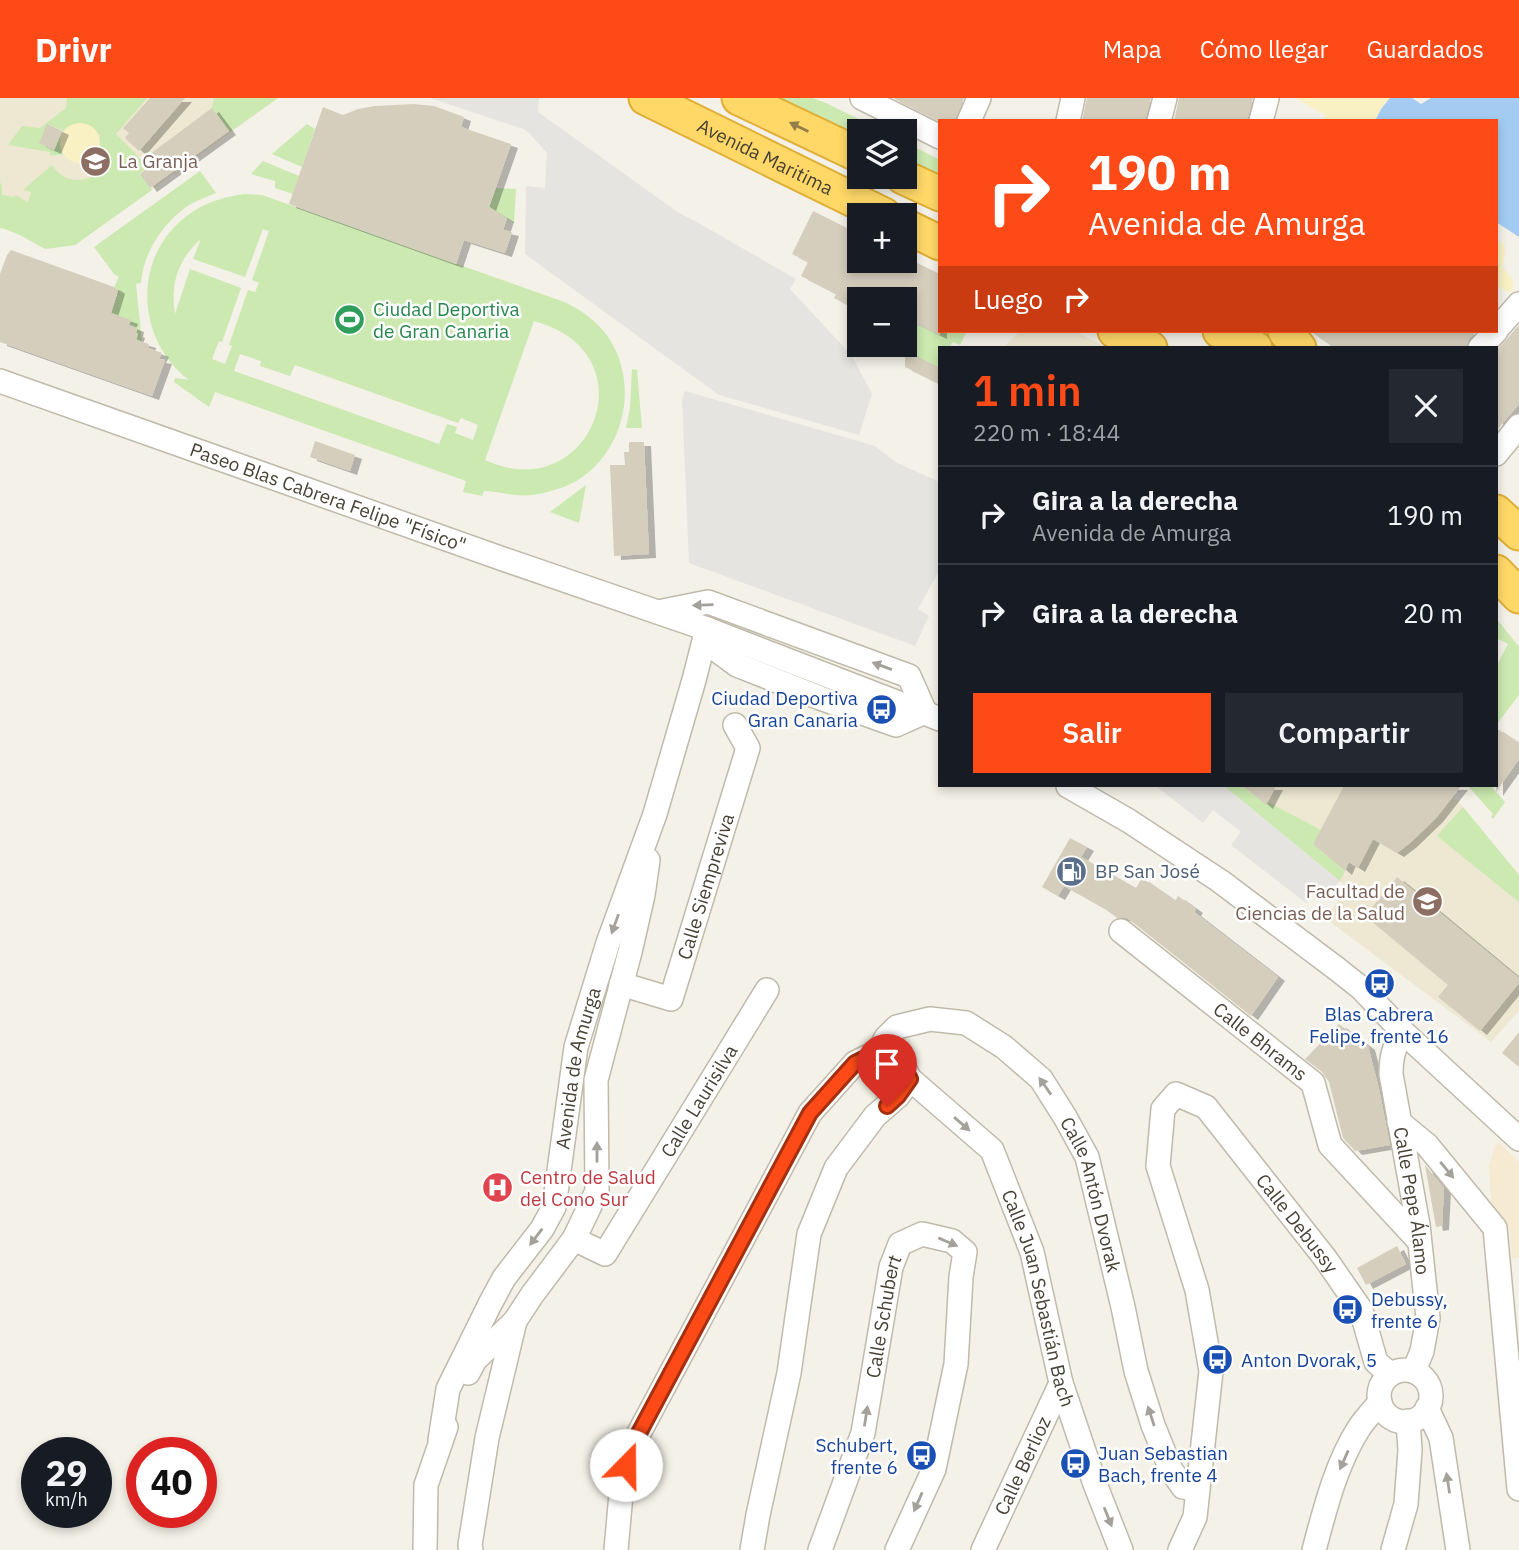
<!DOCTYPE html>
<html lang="es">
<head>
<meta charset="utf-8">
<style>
  :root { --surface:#171b24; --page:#242831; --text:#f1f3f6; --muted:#9ea1a6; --line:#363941; --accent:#fd4a17 }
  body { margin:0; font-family:"IBM Plex Sans",sans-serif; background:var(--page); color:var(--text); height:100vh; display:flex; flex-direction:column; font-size:26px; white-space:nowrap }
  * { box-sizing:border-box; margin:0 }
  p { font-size:23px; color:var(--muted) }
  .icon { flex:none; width:38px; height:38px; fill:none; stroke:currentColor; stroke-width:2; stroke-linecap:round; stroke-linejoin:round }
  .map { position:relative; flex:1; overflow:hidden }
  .side { position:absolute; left:938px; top:248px; width:560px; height:441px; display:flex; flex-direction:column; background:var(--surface); border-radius:0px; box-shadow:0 4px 10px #0003 }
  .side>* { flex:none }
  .guide { position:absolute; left:938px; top:21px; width:560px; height:214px; border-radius:0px; box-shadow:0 4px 10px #0003; background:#fd4a17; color:#fff; overflow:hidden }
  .fabs { position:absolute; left:847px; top:21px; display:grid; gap:14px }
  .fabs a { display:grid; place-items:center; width:70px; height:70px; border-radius:0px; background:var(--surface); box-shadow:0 4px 10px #0003; font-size:35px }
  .speed { position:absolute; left:21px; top:1339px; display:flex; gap:14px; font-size:35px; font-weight:700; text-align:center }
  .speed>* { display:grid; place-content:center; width:91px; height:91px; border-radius:50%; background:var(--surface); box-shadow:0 4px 10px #0003; line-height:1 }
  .speed small { font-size:18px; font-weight:400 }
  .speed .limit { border:10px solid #d22; background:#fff; color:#111 }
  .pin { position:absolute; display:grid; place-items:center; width:60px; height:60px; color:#fff; margin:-72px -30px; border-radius:50% 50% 50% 0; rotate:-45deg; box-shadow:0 0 7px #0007 }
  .pin .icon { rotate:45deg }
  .me { position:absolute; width:77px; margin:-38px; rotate:22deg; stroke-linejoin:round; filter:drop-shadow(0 0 5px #0008) }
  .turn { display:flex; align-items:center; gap:24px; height:147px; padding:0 35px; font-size:32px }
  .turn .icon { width:91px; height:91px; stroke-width:2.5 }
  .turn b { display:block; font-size:49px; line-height:60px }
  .then { display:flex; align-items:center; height:66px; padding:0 35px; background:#0003; gap:14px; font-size:26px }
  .round { display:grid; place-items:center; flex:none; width:74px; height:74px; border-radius:0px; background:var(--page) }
  .head { display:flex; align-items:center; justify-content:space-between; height:119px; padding:0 35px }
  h1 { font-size:42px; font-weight:600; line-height:52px; color:var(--accent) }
  .action { display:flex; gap:14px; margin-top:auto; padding:14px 35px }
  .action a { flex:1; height:80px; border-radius:0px; background:var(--accent); color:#fff; font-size:28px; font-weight:600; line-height:80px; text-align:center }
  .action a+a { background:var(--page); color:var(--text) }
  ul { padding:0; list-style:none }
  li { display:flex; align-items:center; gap:21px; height:98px; padding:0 35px; border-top:2px solid var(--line) }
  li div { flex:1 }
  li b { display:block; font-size:26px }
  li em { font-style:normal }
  header { display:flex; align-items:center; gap:42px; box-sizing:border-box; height:98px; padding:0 35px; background:var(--accent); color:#fff }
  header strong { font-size:33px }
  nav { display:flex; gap:38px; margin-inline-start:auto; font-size:24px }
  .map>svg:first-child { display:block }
  .commercial { fill:#f6ead3 }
  .education { fill:#eee8d2 }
  .green { fill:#cbe9b0; fill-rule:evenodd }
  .sand { fill:#f9f1c4 }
  .parking { fill:#e5e4e0 }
  .water { fill:#a4ccf2 }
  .building { fill:#d6cebd; filter:url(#shadow) }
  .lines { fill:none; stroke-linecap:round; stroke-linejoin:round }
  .minor-casing { stroke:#c0baaa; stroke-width:26 }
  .highway-casing { stroke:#e0ae36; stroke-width:37 }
  .minor { stroke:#fff; stroke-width:23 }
  .highway { stroke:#ffd868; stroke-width:33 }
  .oneway { fill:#917e4a }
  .oneway2 { fill:#a4a09a }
  .route-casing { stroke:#a4300f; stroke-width:18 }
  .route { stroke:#fd4a17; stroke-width:12 }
  .labels { text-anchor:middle; stroke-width:5; stroke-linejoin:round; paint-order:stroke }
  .street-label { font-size:19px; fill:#484236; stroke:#fff }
  .education-label { font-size:19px; fill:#785e54; stroke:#fff; text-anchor:start }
  .leisure-label { font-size:19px; fill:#27864d; stroke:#fff; text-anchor:start }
  .transit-label { font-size:19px; fill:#164399; stroke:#fff; text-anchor:start }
  .service-label { font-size:19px; fill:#4e5e75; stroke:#fff; text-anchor:start }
  .health-label { font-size:19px; fill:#be3a42; stroke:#fff; text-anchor:start }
</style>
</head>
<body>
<header>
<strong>Drivr</strong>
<nav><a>Mapa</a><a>Cómo llegar</a><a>Guardados</a></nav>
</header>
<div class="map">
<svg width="1519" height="1452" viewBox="0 0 1519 1452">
  <defs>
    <filter id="shadow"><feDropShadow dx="7" dy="4" stdDeviation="0" flood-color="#0004"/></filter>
  </defs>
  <rect width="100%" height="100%" fill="#f4f1e8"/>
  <polygon class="commercial" points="1499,1044 1519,1064 1519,1160 1512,1160 1510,1131 1491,1104 1489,1068 1494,1050"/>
  <g class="education">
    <polygon points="0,0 278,0 75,147 45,151 20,137 5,131 0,130"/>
    <polygon points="1020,233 1074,233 1108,250 1003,250"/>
    <polygon points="1227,688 1451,688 1449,692 1519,777 1519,913 1491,944 1325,820 1348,790 1226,690"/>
  </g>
  <g class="green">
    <path d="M67,0H147L116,36L137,57L147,70L140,75L152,92L75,147L45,151L20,137L5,131L0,130V84L2,88V97L14,99L15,97L28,104L31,94L23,92L52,67C62,82 76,85 92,79L86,64L94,60L100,38L94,30H67L64,33L47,26L54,51L60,39L61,51L64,56L50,58V54L8,47L22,28L40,30L66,10Z"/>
    <polygon points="214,0 278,0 230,34 212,10"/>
    <polygon points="772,0 813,0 826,5 883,33 859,33 859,41"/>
    <polygon points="307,26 315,31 302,69 272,56"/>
    <polygon points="905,44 940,62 940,80 905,63"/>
    <polygon points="263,63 299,78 293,96 275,90 275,83 251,76"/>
    <path d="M200,73L216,95C204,100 191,104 181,113C160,130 143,157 141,185L136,186L142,244L136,241L137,230L129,227L131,222L110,219L118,194L114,189L119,179L114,176L94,149Z"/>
    <polygon points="496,90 516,91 514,125 489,109"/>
    <path d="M244,96L262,97L567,205C582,213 598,224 608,239C643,290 621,366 564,389C549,394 532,399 516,397C505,396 495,393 484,393L482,398L463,394L466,383L215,294L209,309L174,284L175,280L189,282C133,239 132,152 194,113C209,103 226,99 244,96ZM263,131L269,133L252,182L259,185L255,194L248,192L229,247L232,248L225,266L212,261L219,243L222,244L241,190L190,171L175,216C170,186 178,161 201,141L193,161L245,179ZM534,223C654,255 590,411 485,362ZM240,256L261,263L260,268L290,278L295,267L458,325L461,320L478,327L473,342L455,335L457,329L447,326L439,346L234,273Z"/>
    <polygon points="905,220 935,235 940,233 967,233 960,247 953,244 949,250 940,250 939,270 894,247 905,247"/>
    <polygon points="632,271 637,272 642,330 626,330 630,310"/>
    <polygon points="586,387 579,425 550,414"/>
    <polygon points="1496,520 1519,549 1519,597 1496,627 1496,569 1508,546 1496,540"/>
    <polygon points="1224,688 1243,688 1266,707 1268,704 1321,732 1313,746 1345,773 1340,783"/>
    <polygon points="1468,688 1491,688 1505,704 1493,721 1491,719 1493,716"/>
    <polygon points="1463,709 1519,777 1519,804 1437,738"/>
  </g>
  <g class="sand">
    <polygon points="1296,0 1390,0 1381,11 1375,23 1325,23 1325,17"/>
    <circle cx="80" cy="45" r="20"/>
    <path d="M1496,141L1504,146L1505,153L1502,168C1510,179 1518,182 1510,195L1496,187Z"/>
  </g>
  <g class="parking">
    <polygon points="430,0 539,0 538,14 679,115 695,123 796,181 790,191 852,258 872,296 859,337 719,297 525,156 526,88 545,90 547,55 526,32"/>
    <polygon points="685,293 875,348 897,365 940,384 940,471 918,511 929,518 915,548 689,465 682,302"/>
    <polygon points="1156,688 1224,688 1340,783 1324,802 1314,794 1306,805 1231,747 1241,734 1213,712 1203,725"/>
  </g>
  <polygon class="water" points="1390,0 1412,0 1421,6 1431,0 1519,0 1519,139 1496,124 1496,23 1375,23 1381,11"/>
  <g class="building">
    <polygon points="150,0 185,0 139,53 125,40 129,35 123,30"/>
    <polygon points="893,0 964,0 955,23 939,23"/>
    <polygon points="1087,0 1151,0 1145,23 1082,23"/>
    <polygon points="1179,0 1253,0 1247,23 1174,23"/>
    <polygon points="414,6 434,8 464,19 461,29 511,46 489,109 507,120 503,132 512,134 505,155 464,142 456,166 289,106 323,9 343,17 358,11 374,8"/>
    <polygon points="212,10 229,33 150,90 140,76 154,66 146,59"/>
    <polygon points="47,26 62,33 54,52 39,45"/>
    <polygon points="813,113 859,136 859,163 913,163 940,176 940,237 905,220 905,201 859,201 859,213 834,200 836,196 801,178 808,164 792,156"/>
    <polygon points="11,152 114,189 118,192 111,215 131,222 129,227 137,230 136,235 138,236 136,242 149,246 148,250 162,255 159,261 165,262 152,298 0,244 0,176 7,157"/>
    <polygon points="1519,227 1519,306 1496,333 1496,253"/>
    <polygon points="1310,233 1477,233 1469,241 1466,250 1334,250"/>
    <polygon points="905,252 940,270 940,286 905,269"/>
    <polygon points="315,343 355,357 350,373 310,359"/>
    <polygon points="629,344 644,344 649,456 614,458 610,367 625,367 624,354 629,354"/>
    <polygon points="1496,630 1519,645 1519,661 1496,694"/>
    <polygon points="1243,688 1276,688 1266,707"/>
    <polygon points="1344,688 1461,688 1436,720 1410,745 1397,755 1373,741 1358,770 1349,764 1345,773 1313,746"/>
    <polygon points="1070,740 1087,749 1081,759 1136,790 1142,780 1175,803 1178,798 1196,811 1194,814 1278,879 1251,918 1130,822 1124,819 1117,820 1105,811 1064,788 1058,798 1042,789"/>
    <polygon points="1397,779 1519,880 1519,885 1480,933 1438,899 1448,887 1365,818"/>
    <polygon points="1339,926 1368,948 1379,991 1390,1047 1355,1053 1343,1040 1329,984 1322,974 1305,961"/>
    <polygon points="1519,934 1519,969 1502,955"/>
    <polygon points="1425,1067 1444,1090 1442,1128 1436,1129"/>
    <polygon points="1397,1148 1406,1166 1366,1187 1357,1170"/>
  </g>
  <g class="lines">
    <defs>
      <g id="minor">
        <polyline points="862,0 940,39"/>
        <polyline points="969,23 979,0"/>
        <polyline points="1068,23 1073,0"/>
        <polyline points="1159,23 1165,0"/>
        <polyline points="1261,23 1267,0"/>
        <polyline points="1496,232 1519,206"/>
        <polyline points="1480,250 1496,233"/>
        <path id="s1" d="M0,283L503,461L707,531L940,621"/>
        <polyline points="1496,356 1519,328"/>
        <polyline points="658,514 708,504 909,578 925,614"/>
        <polyline points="707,531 718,553 737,567 820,600 896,627 925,614"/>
        <polyline points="1068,688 1129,723 1220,783 1337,871 1361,890 1403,934 1519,1041"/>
        <path id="s2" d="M1121,833L1313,985L1330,1047L1419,1143"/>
        <path id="s3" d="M621,886L671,901L748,650L735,627"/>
        <path id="s4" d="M1403,934C1394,948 1391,959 1391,976L1418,1127L1428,1220L1422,1253L1414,1273"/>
        <path id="s5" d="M879,953L886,940L897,929L930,921L966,925L1004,949L1041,981L1065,1019L1087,1059L1123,1209L1136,1273L1153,1327L1171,1372L1183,1389L1197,1391"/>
        <path id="s6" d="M879,953L900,963L910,981L992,1052L1032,1154L1061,1285L1095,1386L1121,1452"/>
        <polyline points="1399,1024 1427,1047 1495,1130 1519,1391"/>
        <path id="s7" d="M574,1141L605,1156L767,892"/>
        <circle cx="1405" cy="1298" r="26"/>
        <polyline points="468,1275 475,1262 515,1223"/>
        <polyline points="1427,1310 1441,1340 1458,1452"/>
        <path id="s8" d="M440,1342L448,1291L490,1206L504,1180L542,1131L554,1109L576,949L608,845L655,716L694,582L707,531"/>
        <polyline points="425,1452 426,1387 446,1329"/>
        <polyline points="471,1452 470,1447 487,1340 515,1223 532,1197 574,1141 597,1093 596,982 630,854 643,797 648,762"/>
        <polyline points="616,1452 622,1385 631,1350 810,1015 855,965 879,953"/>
        <polyline points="752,1452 758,1417 789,1275 809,1136 836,1070 875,1018 898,998 910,981"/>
        <path id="s9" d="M820,1452L863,1335L891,1169L900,1146L922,1136L952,1143L965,1154L961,1179L956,1266L934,1371L897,1452"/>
        <path id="s10" d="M983,1452L1061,1285"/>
        <path id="s11" d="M1180,1452L1195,1419L1211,1273L1197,1192L1158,1068L1163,1011L1176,996L1206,1009L1325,1160L1361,1212L1376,1264L1390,1276"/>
        <path d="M1314,1452C1325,1411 1336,1366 1359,1330C1365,1321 1373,1313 1380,1304"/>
        <polyline points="1393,1452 1406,1406 1410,1352 1408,1323"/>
      </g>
      <g id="highway">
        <path id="s12" d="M646,0L884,117"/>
        <polyline points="739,0 859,57"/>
        <polyline points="903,79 940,96"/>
        <polyline points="905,128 940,145"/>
        <polyline points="1115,233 1150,250"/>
        <polyline points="1220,233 1255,250"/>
        <polyline points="1285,233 1299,250"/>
        <polyline points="1496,414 1519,435"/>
        <polyline points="1496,474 1519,498"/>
      </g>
    </defs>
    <use href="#minor" class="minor-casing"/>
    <use href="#highway" class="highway-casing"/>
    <use href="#minor" class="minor"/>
    <use href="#highway" class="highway"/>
  </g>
  <defs><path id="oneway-solid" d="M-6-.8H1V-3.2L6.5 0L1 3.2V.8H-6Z" transform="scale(1.75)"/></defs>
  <use class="oneway" href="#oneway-solid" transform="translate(799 29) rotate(-154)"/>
  <g class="oneway2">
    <use href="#oneway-solid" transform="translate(703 507) rotate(178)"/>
    <use href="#oneway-solid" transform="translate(882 568) rotate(-160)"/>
    <use href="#oneway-solid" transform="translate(615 826) rotate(110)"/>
    <use href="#oneway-solid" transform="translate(1045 988) rotate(-125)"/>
    <use href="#oneway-solid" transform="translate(962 1026) rotate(41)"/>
    <use href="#oneway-solid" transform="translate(597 1054) rotate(-90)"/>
    <use href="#oneway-solid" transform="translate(1447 1072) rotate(50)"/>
    <use href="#oneway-solid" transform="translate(536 1139) rotate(127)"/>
    <use href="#oneway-solid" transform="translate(948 1144) rotate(23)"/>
    <use href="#oneway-solid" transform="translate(866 1318) rotate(-81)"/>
    <use href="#oneway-solid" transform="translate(1151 1318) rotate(-108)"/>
    <use href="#oneway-solid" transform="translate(1344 1362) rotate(114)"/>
    <use href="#oneway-solid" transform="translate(1448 1385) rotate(-99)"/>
    <use href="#oneway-solid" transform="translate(918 1404) rotate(114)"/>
    <use href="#oneway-solid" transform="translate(1108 1419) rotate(68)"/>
  </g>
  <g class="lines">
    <defs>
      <polyline id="route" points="626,1367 631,1350 810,1015 855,965 879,953 900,963 910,981 898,998 887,1008"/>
    </defs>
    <use href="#route" class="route-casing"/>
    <use href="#route" class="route"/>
  </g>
  <defs>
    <symbol id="university-disc" viewBox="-11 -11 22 22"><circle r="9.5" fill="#8d6e63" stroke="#fff"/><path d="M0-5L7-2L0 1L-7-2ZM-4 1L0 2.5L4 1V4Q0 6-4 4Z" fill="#fff"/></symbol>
    <symbol id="stadium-disc" viewBox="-11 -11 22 22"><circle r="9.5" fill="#2e9e5b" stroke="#fff"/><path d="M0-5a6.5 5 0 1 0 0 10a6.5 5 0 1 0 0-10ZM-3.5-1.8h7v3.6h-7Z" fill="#fff"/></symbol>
    <symbol id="bus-disc" viewBox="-11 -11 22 22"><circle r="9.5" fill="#1a4fb4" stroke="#fff"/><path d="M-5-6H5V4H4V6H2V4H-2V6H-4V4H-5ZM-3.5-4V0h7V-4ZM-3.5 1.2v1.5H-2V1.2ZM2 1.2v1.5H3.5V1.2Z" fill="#fff"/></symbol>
    <symbol id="fuel-disc" viewBox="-11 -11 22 22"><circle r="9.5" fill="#5c6f8a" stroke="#fff"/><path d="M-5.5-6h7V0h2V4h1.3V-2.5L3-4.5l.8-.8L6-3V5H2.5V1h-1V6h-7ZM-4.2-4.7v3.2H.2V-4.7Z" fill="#fff"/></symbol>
    <symbol id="hospital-disc" viewBox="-11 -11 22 22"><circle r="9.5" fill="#e0444e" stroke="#fff"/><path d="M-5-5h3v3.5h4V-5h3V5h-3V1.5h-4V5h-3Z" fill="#fff"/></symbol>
  </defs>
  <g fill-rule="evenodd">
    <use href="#university-disc" x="78" y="46" width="35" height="35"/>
    <use href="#stadium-disc" x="332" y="204" width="35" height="35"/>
    <use href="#bus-disc" x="864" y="594" width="35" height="35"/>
    <use href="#fuel-disc" x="1054" y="756" width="35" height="35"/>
    <use href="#university-disc" x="1410" y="786" width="35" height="35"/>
    <use href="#bus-disc" x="1362" y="868" width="35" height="35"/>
    <use href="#hospital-disc" x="480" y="1072" width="35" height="35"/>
    <use href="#bus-disc" x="1330" y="1194" width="35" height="35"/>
    <use href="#bus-disc" x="1200" y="1244" width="35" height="35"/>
    <use href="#bus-disc" x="904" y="1340" width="35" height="35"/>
    <use href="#bus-disc" x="1058" y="1348" width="35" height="35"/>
  </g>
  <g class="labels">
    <g class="street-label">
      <text dy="7" stroke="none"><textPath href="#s12" startOffset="133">Avenida Maritima</textPath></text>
      <text dy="7" stroke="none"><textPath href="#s1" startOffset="348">Paseo Blas Cabrera Felipe "Físico"</textPath></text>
      <text dy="7" stroke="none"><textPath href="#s3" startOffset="170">Calle Siempreviva</textPath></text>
      <text dy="7" stroke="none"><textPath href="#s2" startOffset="178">Calle Bhrams</textPath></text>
      <text dy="7" stroke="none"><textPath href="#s8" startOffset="404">Avenida de Amurga</textPath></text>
      <text dy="7" stroke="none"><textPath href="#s7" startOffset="214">Calle Laurisilva</textPath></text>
      <text dy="7" stroke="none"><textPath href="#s5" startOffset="322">Calle Antón Dvorak</textPath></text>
      <text dy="7" stroke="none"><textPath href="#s4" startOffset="173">Calle Pepe Álamo</textPath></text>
      <text dy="7" stroke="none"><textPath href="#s11" startOffset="653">Calle Debussy</textPath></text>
      <text dy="7" stroke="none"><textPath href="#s6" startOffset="308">Calle Juan Sebastián Bach</textPath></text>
      <text dy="7" stroke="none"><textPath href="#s9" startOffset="243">Calle Schubert</textPath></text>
      <text dy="7" stroke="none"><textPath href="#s10" startOffset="93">Calle Berlioz</textPath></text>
    </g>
    <g class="education-label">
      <text x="118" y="70">La Granja</text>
      <text x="1405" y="800" text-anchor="end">Facultad de<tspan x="1405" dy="22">Ciencias de la Salud</tspan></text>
    </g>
    <g class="leisure-label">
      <text x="373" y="218">Ciudad Deportiva<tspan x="373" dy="22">de Gran Canaria</tspan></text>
    </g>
    <g class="transit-label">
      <text x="858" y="607" text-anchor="end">Ciudad Deportiva<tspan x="858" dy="22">Gran Canaria</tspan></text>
      <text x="1379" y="923" text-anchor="middle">Blas Cabrera<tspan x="1379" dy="22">Felipe, frente 16</tspan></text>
      <text x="1371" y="1208">Debussy,<tspan x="1371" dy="22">frente 6</tspan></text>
      <text x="1241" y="1269">Anton Dvorak, 5</text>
      <text x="898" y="1354" text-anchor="end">Schubert,<tspan x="898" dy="22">frente 6</tspan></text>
      <text x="1098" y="1362">Juan Sebastian<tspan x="1098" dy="22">Bach, frente 4</tspan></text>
    </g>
    <g class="service-label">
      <text x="1095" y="780">BP San José</text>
    </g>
    <g class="health-label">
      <text x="520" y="1086">Centro de Salud<tspan x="520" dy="22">del Cono Sur</tspan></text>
    </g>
  </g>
</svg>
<div class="fabs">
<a><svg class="icon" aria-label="layers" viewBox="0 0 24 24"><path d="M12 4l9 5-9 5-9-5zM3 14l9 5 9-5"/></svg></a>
<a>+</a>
<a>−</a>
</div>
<div class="speed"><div>29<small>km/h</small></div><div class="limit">40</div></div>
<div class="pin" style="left:887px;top:1008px;background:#d93025"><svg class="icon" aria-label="arrive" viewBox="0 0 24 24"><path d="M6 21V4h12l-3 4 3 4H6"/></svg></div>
<svg class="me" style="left:626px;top:1367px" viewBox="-20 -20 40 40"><circle r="19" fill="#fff"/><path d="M0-13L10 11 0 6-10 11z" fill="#fd4a17"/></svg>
<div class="guide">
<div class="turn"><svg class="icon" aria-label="right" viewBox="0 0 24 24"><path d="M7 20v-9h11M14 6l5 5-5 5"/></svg><div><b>190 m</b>Avenida de Amurga</div></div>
<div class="then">Luego<svg class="icon" aria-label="right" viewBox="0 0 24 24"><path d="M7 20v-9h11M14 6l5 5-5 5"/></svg></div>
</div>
<section class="side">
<div class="head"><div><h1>1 min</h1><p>220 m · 18:44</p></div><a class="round"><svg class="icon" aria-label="close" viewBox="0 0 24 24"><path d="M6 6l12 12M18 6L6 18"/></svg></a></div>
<ul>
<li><svg class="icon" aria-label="right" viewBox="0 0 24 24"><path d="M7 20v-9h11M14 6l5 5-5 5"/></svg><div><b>Gira a la derecha</b><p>Avenida de Amurga</p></div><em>190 m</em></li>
<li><svg class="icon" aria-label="right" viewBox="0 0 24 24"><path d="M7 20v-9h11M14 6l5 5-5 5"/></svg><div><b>Gira a la derecha</b></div><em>20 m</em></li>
</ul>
<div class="action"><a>Salir</a><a>Compartir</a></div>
</section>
</div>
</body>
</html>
